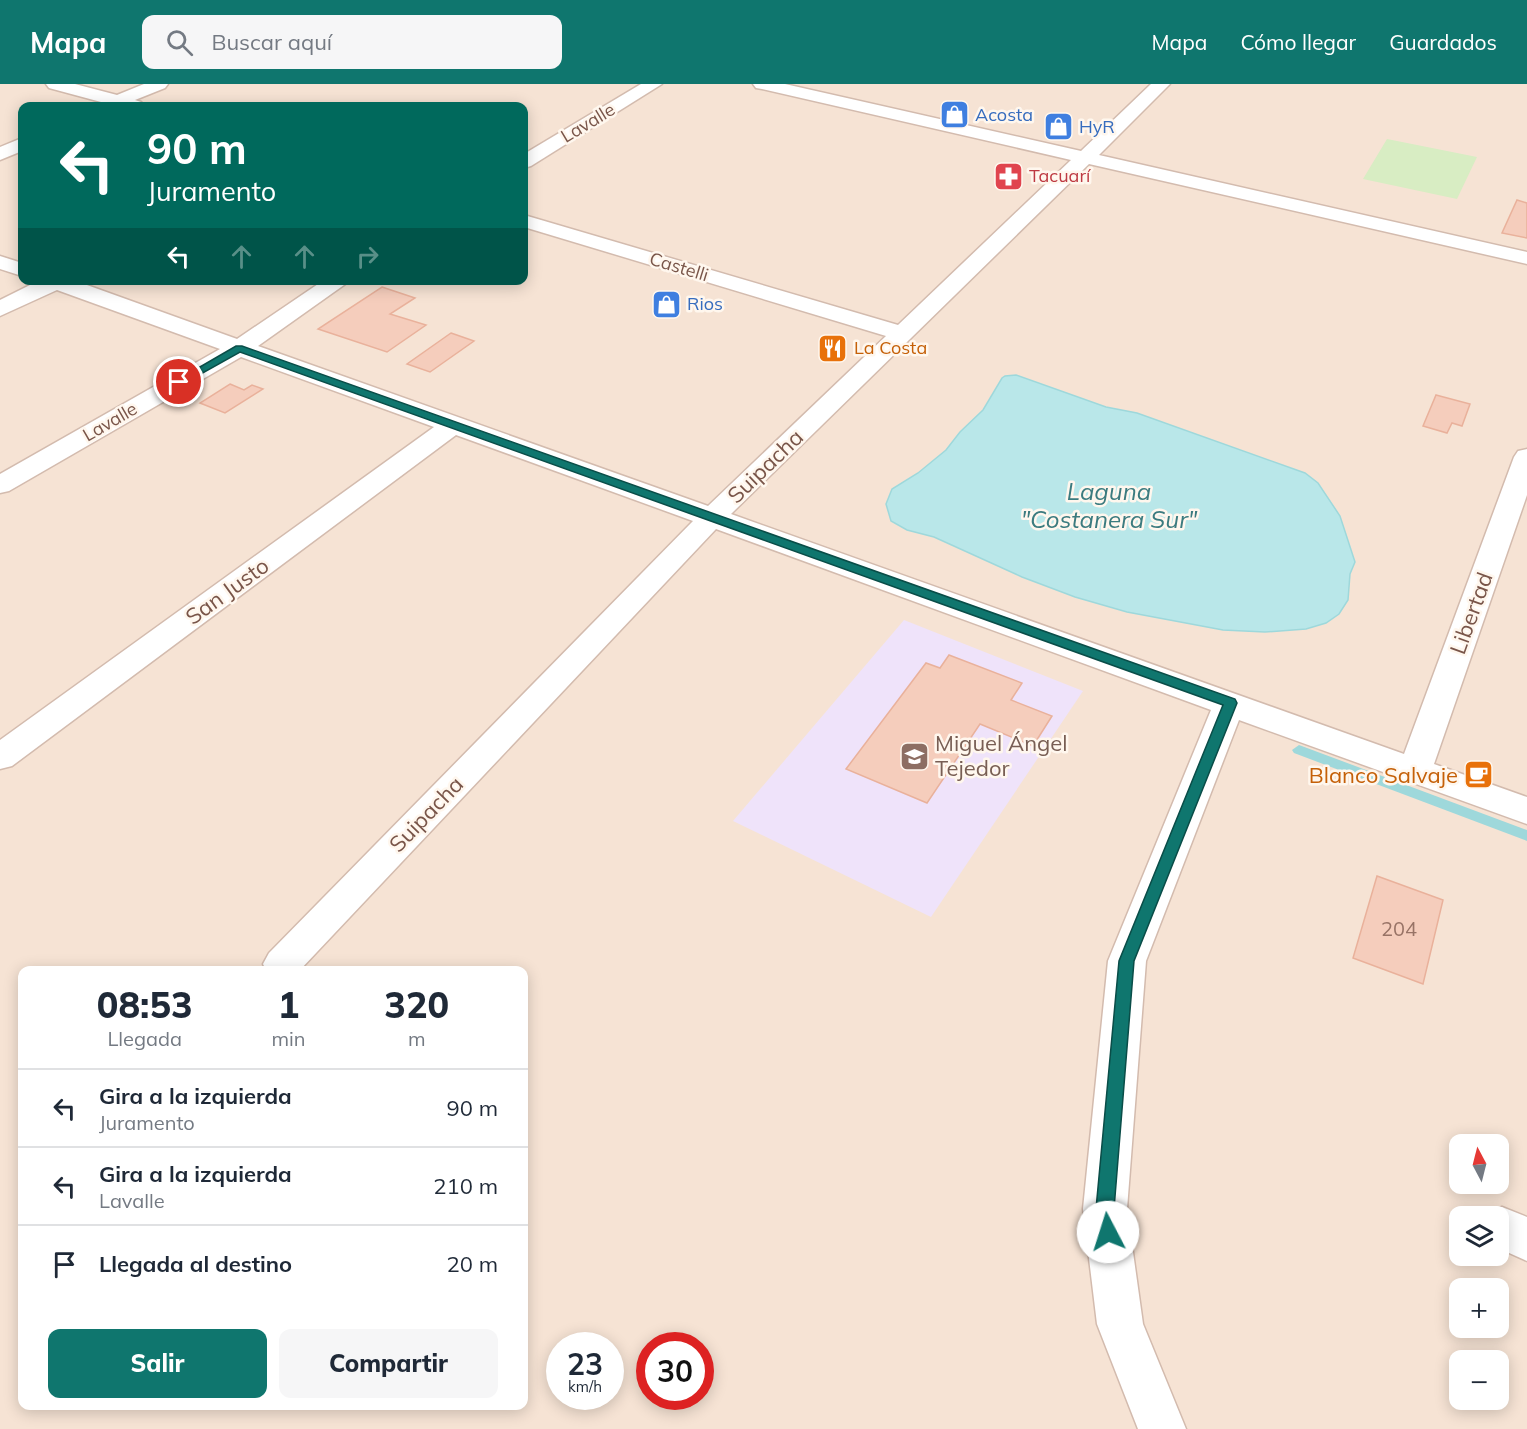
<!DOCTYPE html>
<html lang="es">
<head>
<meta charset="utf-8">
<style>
  :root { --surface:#fff; --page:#f6f6f7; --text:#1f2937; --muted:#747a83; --line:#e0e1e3; --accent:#0f766e }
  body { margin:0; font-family:Mulish,sans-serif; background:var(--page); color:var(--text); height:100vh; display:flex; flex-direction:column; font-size:22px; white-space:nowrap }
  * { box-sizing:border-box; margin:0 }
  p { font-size:20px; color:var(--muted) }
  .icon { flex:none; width:33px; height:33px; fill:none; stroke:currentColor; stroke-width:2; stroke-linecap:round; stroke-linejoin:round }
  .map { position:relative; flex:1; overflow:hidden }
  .sheet { position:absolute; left:18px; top:882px; width:510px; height:444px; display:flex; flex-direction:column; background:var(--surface); border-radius:12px; box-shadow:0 3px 15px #0003 }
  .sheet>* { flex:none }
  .banner { position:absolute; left:18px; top:18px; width:510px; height:183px; border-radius:12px; box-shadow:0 3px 15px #0003; background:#00695c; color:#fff; overflow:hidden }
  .needle { width:39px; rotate:353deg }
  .controls { position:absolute; left:1449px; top:1050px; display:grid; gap:12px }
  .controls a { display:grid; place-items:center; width:60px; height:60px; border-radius:12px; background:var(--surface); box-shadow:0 3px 15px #0003; font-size:30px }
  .speed { position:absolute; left:546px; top:1248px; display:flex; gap:12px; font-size:30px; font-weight:700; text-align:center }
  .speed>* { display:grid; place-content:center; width:78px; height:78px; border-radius:50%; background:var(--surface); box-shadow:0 3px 15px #0003; line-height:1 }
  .speed small { font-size:15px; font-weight:400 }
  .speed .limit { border:9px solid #d22; background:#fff; color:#111 }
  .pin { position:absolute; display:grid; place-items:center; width:51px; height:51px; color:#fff; margin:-26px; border:3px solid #fff; border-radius:50%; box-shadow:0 2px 6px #0007 }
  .me { position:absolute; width:66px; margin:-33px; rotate:355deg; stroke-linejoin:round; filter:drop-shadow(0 0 4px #0008) }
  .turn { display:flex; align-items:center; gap:21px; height:126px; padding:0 30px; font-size:27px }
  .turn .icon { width:78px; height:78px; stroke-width:2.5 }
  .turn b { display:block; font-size:42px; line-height:51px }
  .lanes { display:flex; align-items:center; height:57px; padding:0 30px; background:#0003; justify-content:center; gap:30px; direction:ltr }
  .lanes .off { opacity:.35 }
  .eta { display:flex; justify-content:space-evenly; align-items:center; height:102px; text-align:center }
  .eta b { font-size:36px; font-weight:800; line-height:42px }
  .cta { display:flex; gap:12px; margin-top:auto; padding:12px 30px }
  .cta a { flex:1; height:69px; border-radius:12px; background:var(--accent); color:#fff; font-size:24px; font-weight:800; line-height:69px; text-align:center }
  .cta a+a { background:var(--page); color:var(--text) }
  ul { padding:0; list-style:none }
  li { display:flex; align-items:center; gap:18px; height:78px; padding:0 30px; border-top:2px solid var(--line) }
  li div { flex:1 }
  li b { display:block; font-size:22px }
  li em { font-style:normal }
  header { display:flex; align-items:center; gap:36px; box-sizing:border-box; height:84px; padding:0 30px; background:var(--accent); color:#fff }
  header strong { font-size:28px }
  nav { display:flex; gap:33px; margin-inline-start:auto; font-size:21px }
  .search { width:420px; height:54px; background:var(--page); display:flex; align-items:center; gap:15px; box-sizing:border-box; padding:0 21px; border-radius:12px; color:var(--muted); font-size:22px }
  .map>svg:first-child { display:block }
  .residential { fill:#f6e3d4; fill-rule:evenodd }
  .education { fill:#efe3fa }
  .green { fill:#d8edc3 }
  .water { fill:#b9e7e9; stroke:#9ed8db; stroke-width:1.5 }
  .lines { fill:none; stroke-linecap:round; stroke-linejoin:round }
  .stream { fill:#9ed8db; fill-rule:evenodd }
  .building { fill:#f5cdbc; stroke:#e9b19b; stroke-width:1.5 }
  .minor-casing { stroke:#d3bbae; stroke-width:3 }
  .minor { fill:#fff; fill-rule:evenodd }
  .route { fill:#0f766e; stroke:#0a4d48; stroke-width:1.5 }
  .labels { text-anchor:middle; stroke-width:5; stroke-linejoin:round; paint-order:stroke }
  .far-shop-label { font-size:18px; fill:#366cbe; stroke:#fff7ee; text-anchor:start }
  .far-street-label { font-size:18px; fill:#795549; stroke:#fff7ee }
  .far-health-label { font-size:18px; fill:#be3a42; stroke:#fff7ee; text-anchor:start }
  .far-food-label { font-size:18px; fill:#c56008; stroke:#fff7ee; text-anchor:start }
  .number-label { font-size:20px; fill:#987366 }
  .street-label { font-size:22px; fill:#795549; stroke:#fff7ee }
  .education-label { font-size:22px; fill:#785e54; stroke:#fff7ee; text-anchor:start }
  .food-label { font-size:22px; fill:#c56008; stroke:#fff7ee; text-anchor:end }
  .water-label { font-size:24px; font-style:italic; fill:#3b7b7f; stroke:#fff7ee }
</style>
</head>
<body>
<header>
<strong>Mapa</strong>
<div class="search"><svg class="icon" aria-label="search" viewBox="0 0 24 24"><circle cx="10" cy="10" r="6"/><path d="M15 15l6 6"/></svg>Buscar aquí</div>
<nav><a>Mapa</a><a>Cómo llegar</a><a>Guardados</a></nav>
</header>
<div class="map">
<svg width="1527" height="1345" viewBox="0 0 1527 1345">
  <rect width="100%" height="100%" fill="#fef2e6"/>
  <path class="residential" d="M0,0H1527V1345H0ZM22,22H524V196H22ZM22,886H524V1322H22ZM1460,1060H1498V1100H1460ZM1460,1132H1498V1172H1460ZM1460,1204H1498V1244H1460ZM560,1262H610V1312H560ZM650,1262H700V1312H650ZM1460,1276H1498V1316H1460Z"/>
  <polygon class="education" points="904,536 1083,607 931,833 733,737"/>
  <polygon class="green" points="1387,55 1477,73 1457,115 1363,95"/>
  <polygon class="water" points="1016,291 1106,323 1137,329 1305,389 1318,399 1340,432 1355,478 1350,490 1348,516 1339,530 1326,539 1306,545 1265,548 1223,546 1127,528 1075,513 1022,493 934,453 907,446 891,437 886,420 892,405 918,389 946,366 960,348 983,326 1002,294 1005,292"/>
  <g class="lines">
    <polygon class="stream" points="1299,661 1527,746 1527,757 1294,669 1292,666"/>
  </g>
  <g class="building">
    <polygon points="1517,116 1527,119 1527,154 1502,149"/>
    <polygon points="382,203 415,214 390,230 426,241 387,268 318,245"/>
    <polygon points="451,249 474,257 430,288 407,280"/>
    <polygon points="230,300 244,306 252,301 263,305 225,329 200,319"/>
    <polygon points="1436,311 1470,320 1462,342 1452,339 1447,349 1423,342"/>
    <polygon points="949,571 1022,599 1011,616 1052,632 1033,662 980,640 927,719 846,685 926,579 940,584"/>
    <polygon points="1377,792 1443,816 1423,900 1353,874"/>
  </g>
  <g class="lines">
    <defs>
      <g id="minor">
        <polygon points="46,0 75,0 117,11 144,0 168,0 165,4 135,16 141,18 144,22 98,22 101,18 49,4"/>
        <polygon points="641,0 662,0 531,82 524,84 524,70"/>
        <polygon points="753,0 785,0 1081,67 1151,0 1170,0 1099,71 1527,168 1527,180 1089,80 731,430 1404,670 1514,373 1518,367 1527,365 1527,411 1434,680 1527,713 1527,740 1239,636 1146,877 1127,1125 1143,1240 1186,1345 1138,1345 1097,1240 1083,1125 1108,877 1211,626 716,445 300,886 266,886 263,880 269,869 693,437 456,351 12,682 0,685 0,656 434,343 241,273 9,407 0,409 0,390 220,265 57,206 0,232 0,216 40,196 73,196 237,255 324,196 351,196 258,262 708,422 886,252 524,143 524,131 898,241 1071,76 762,5 756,4"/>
        <polygon points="22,54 22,67 0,76 0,63"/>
        <polygon points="0,172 22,179 22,192 0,185"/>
        <polygon points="1502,1123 1527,1133 1527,1177 1498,1164 1498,1132 1485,1132 1486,1129"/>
      </g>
    </defs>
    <use href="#minor" class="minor-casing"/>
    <use href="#minor" class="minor"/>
  </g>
  <polygon class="route" points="236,262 242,262 1235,615 1237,619 1134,877 1114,1125 1117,1148 1115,1154 1108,1157 1102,1154 1096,1125 1119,877 1223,621 240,268 183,300 174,298"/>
  <defs>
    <symbol id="shop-square" viewBox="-11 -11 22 22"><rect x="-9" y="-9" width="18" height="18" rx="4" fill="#3f7fe0" stroke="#fff7ee"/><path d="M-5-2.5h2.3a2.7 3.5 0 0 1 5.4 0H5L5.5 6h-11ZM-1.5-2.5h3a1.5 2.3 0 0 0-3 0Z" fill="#fff"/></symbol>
    <symbol id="pharmacy-square" viewBox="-11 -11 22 22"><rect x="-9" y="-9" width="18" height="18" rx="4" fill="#e0444e" stroke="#fff7ee"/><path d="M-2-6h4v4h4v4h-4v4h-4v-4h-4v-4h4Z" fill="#fff"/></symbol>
    <symbol id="restaurant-square" viewBox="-11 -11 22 22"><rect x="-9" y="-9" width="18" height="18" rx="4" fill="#e8710a" stroke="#fff7ee"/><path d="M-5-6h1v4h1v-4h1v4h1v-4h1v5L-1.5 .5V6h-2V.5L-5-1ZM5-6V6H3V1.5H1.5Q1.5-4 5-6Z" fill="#fff"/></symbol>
    <symbol id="school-square" viewBox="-11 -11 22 22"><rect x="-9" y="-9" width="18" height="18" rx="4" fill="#8d6e63" stroke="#fff7ee"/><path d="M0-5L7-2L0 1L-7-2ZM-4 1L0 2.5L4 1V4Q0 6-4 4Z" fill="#fff"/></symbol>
    <symbol id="cafe-square" viewBox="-11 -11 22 22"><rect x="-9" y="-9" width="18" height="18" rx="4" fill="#e8710a" stroke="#fff7ee"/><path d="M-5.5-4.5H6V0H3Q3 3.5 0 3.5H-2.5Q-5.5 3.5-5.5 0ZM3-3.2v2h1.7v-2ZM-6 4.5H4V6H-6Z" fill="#fff"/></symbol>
  </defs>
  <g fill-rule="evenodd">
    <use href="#shop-square" x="938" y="14" width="33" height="33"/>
    <use href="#shop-square" x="1042" y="26" width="33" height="33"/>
    <use href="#pharmacy-square" x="992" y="76" width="33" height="33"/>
    <use href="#shop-square" x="650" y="204" width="33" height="33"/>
    <use href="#restaurant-square" x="816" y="248" width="33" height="33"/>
    <use href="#school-square" x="898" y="656" width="33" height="33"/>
    <use href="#cafe-square" x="1462" y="674" width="33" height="33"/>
  </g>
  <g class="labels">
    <g class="far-shop-label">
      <text x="975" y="37">Acosta</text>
      <text x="1079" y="49">HyR</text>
      <text x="687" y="226">Rios</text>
    </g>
    <g class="far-street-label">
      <text transform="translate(588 39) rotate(-31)" y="6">Lavalle</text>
      <text transform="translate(679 183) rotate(17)" y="6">Castelli</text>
      <text transform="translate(110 338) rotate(-30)" y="6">Lavalle</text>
    </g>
    <g class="far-health-label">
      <text x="1029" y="98">Tacuarí</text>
    </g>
    <g class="far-food-label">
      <text x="854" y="270">La Costa</text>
    </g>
    <g class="number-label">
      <text x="1399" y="852">204</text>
    </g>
    <g class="street-label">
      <text transform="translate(765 382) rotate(-44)" y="8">Suipacha</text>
      <text transform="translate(227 507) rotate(-36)" y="8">San Justo</text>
      <text transform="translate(1471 529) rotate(-70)" y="8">Libertad</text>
      <text transform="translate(426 730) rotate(-46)" y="8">Suipacha</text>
    </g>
    <g class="education-label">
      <text x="935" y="667">Miguel Ángel<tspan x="935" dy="25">Tejedor</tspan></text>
    </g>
    <g class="food-label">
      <text x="1458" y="699">Blanco Salvaje</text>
    </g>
    <g class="water-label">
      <text x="1109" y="416">Laguna<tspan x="1109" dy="28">"Costanera Sur"</tspan></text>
    </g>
  </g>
</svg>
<div class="controls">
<a><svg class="needle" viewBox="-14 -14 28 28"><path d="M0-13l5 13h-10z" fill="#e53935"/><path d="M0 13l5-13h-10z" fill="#747a83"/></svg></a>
<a><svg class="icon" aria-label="layers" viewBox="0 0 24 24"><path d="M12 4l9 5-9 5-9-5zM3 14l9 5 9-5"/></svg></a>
<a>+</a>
<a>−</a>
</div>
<div class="speed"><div>23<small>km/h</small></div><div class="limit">30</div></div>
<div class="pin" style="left:179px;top:298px;background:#d93025"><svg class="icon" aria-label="arrive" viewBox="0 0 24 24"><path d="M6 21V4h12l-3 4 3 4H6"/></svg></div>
<svg class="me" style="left:1108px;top:1148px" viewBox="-20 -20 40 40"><circle r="19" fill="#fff"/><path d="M0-13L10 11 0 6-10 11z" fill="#0f766e"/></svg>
<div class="banner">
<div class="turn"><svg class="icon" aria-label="left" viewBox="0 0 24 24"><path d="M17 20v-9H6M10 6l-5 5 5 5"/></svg><div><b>90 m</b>Juramento</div></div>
<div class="lanes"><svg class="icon" aria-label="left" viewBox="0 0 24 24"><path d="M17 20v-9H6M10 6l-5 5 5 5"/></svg><svg class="icon off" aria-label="ahead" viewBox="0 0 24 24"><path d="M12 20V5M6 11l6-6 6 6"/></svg><svg class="icon off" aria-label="ahead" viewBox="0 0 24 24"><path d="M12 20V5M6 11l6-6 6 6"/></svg><svg class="icon off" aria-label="right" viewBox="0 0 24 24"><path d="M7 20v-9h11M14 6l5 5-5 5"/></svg></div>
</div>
<section class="sheet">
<div class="eta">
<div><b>08:53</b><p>Llegada</p></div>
<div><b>1</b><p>min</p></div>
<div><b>320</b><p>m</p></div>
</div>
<ul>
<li><svg class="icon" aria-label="left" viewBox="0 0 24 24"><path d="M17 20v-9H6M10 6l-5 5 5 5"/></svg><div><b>Gira a la izquierda</b><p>Juramento</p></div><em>90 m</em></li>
<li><svg class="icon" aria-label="left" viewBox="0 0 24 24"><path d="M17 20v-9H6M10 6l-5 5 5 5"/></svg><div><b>Gira a la izquierda</b><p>Lavalle</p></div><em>210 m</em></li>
<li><svg class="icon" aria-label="arrive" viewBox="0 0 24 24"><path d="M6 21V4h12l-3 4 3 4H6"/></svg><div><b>Llegada al destino</b></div><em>20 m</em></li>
</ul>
<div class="cta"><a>Salir</a><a>Compartir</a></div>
</section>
</div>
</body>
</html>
